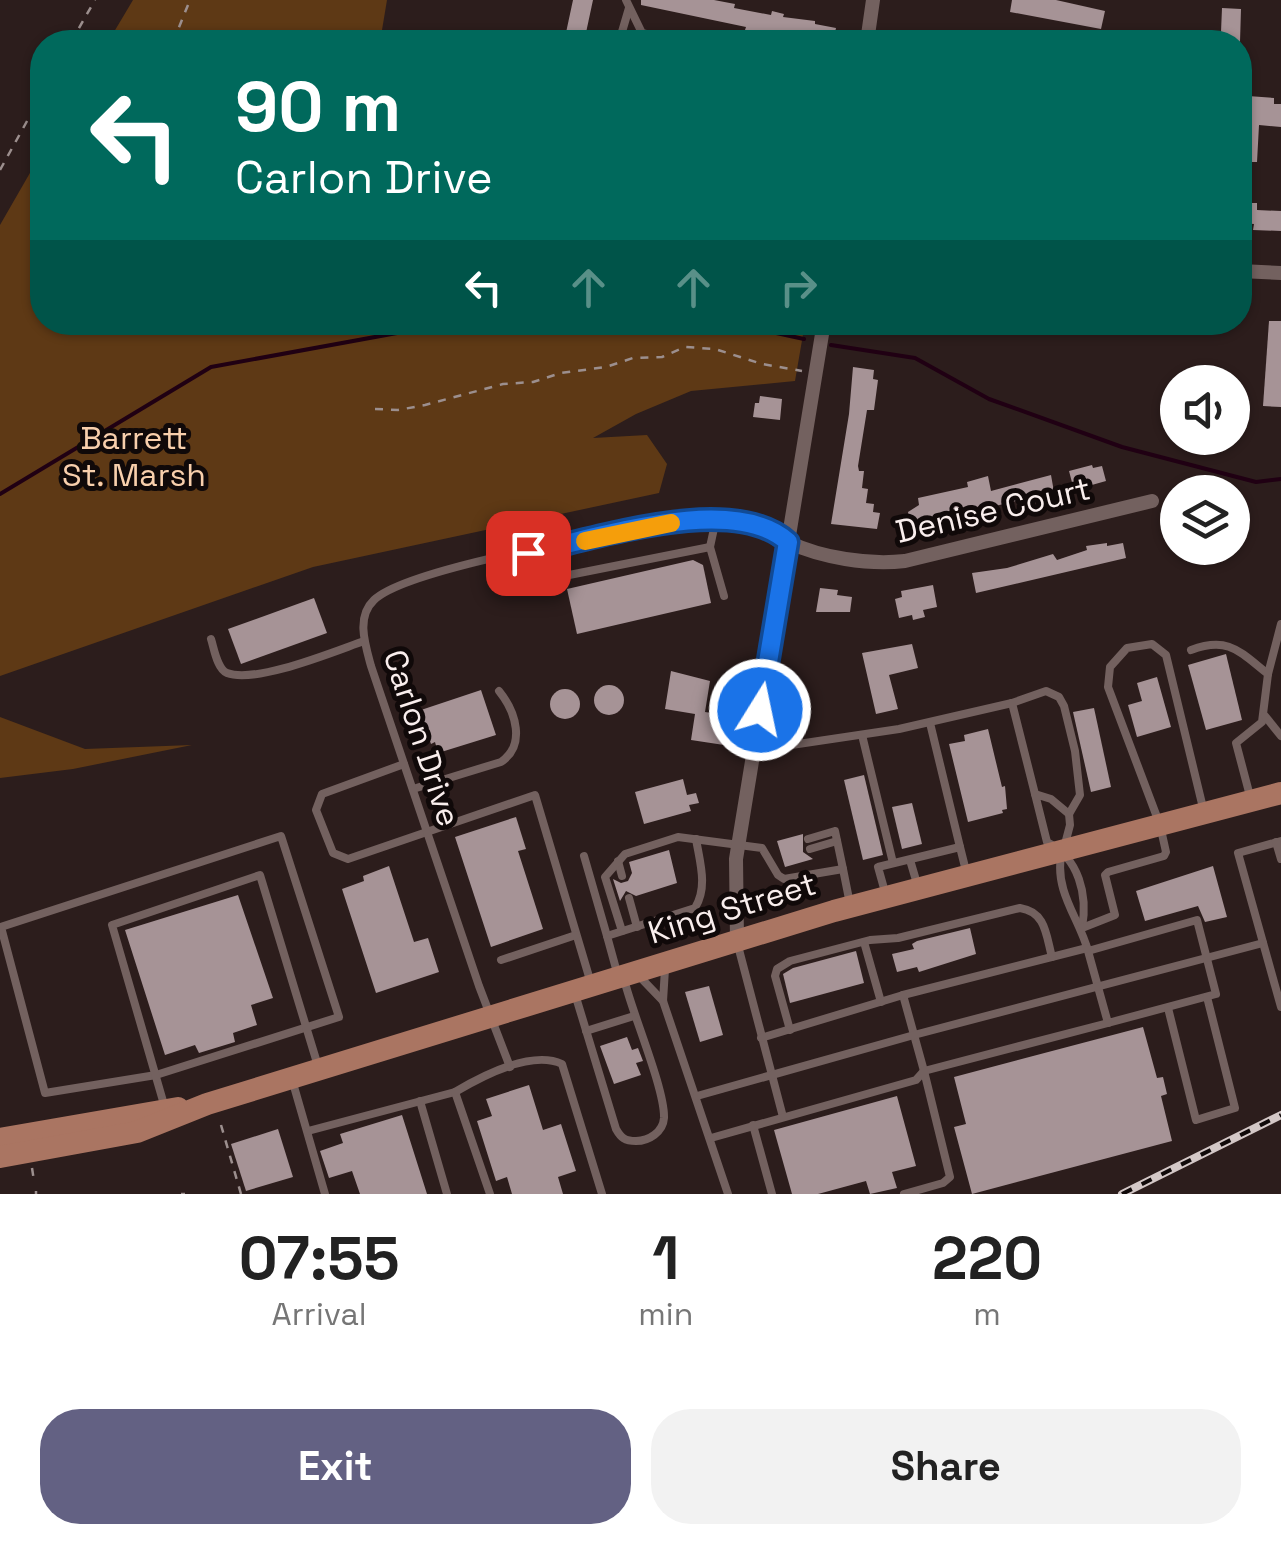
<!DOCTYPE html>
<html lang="en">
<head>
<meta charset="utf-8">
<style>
  :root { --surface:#fff; --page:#f2f2f2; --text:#222; --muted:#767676; --accent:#636183 }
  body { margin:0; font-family:"Space Grotesk",sans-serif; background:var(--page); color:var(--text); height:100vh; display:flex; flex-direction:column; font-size:38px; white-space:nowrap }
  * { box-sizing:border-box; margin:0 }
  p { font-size:32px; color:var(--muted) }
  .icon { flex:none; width:55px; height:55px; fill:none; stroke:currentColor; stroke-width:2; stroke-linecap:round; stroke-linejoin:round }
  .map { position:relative; height:1194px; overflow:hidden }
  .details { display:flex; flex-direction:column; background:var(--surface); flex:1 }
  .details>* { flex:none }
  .guide { position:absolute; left:30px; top:30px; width:1222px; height:305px; border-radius:40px; box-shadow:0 2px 8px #0004; background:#00695c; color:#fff; overflow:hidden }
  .controls { position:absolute; left:1160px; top:365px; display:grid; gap:20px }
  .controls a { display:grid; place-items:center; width:90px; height:90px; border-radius:50%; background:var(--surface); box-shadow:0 2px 8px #0004; font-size:50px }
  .pin { position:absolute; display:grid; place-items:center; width:85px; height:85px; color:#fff; margin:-42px; border-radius:20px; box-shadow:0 5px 15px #0006 }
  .me { position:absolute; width:110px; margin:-55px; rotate:10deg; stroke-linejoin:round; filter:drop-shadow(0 0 8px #0008) }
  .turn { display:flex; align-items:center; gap:35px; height:210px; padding:0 40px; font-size:45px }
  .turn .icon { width:130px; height:130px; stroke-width:2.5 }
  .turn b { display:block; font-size:70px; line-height:85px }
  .lanes { display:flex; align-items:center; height:95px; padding:0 40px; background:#0003; justify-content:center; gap:50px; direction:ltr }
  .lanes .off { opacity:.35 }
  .eta { display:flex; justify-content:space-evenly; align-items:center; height:170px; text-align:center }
  .eta b { font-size:60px; font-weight:700; line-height:70px }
  .cta { display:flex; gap:20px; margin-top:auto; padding:20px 40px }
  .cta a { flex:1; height:115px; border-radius:40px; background:var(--accent); color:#fff; font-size:40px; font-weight:700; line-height:115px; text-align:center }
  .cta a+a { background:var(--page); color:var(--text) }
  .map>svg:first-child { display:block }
  .green { fill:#5e3915 }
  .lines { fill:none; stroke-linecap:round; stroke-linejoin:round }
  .stream { stroke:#200013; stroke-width:4 }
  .building { fill:#a69396 }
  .path { stroke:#9c8f8e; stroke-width:2.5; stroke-dasharray:8 8; stroke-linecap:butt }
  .lane { stroke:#73615f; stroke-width:8 }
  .street { stroke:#73615f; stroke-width:14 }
  .primary { stroke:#aa7562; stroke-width:22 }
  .rail-casing { stroke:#d4c8c7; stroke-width:8 }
  .rail { stroke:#100909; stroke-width:4; stroke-dasharray:11; stroke-linecap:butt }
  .route-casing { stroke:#114b97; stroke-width:25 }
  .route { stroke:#1a73e8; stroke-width:18 }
  .slow { stroke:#f59e0b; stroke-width:18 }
  .labels { text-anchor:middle; stroke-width:10; stroke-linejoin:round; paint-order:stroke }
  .park-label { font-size:32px; fill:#f8cfac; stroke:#100909 }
  .street-label { font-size:32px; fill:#f9eeed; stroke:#100909 }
</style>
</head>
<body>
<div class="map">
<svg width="1281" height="1194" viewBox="0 0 1281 1194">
  <rect width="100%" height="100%" fill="#2c1d1c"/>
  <g class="green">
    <polygon points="133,0 387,0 380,42 108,42"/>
    <polygon points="42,152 42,322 805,323 795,381 691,391 636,414 593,438 647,435 667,464 659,493 313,567 0,676 0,225"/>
    <polygon points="0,717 85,749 192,745 73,769 0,778"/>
  </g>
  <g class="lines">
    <g class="stream">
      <polyline points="725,322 804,339"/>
      <polyline points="831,345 915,358 989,399 1122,447 1256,482 1281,479"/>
      <polyline points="0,494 211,367 457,322"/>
    </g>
  </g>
  <g class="building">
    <polygon points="573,0 593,0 584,42 564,42"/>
    <polygon points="641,0 714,0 735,4 734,8 771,15 772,11 784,14 783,17 815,21 815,24 836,28 833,42 801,42 745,30 746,27 641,5"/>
    <polygon points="1012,0 1056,0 1105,11 1101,29 1010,12"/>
    <polygon points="1222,8 1241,9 1240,42 1224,42 1225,33 1221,32"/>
    <polygon points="1248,96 1274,98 1274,104 1281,104 1281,127 1259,125 1257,162 1251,162 1249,203 1257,203 1257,210 1281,211 1281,231 1253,230 1254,224 1240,223 1240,136 1246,136"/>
    <polygon points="1269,321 1281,321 1281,407 1263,406"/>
    <polygon points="853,367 874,370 873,379 878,380 874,410 867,410 858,466 859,471 864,471 862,488 868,489 866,503 874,504 873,512 880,513 877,529 831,524 849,414"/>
    <polygon points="760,396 782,399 780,420 753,417 755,403 759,403"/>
    <polygon points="1092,465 1093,468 1102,466 1106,481 1074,490 1069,471"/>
    <polygon points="1051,475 1054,492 983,509 974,509 973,505 949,511 950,516 942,520 911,527 908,512 919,505 918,498 968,487 967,482 988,476 991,491"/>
    <polygon points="1107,543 1107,546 1123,543 1126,558 976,593 972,573 1007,568 1053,554 1057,560 1087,550 1086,546"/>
    <polygon points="693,560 703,565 711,603 577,634 567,589"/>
    <polygon points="933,585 937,607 923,610 925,617 913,620 912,615 899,618 895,599 902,597 901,591"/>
    <polygon points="820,588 838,590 837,595 852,597 850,612 816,612"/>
    <polygon points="314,598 327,633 241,664 228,629"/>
    <polygon points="912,644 918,668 889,675 898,709 876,714 862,653"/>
    <polygon points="1226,654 1242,720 1206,730 1188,665"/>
    <polygon points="671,671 710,681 705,712 725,715 724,745 691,740 695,714 665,709"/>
    <polygon points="1157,677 1171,727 1137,737 1128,705 1142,701 1137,683"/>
    <circle cx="609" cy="700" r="15"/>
    <circle cx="565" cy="704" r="15"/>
    <polygon points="481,690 496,735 438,753 435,742 431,744 424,724 419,726 415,712"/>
    <polygon points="1094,708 1111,787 1091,792 1073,712"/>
    <polygon points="988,729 1002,787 1005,786 1007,809 1002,810 1003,813 968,822 949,744 965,741 964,735"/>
    <polygon points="864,775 883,855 863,860 844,780"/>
    <polygon points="683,779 687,795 696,793 699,803 689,805 691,811 644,824 635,792"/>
    <polygon points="912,803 922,844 902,849 892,807"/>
    <polygon points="516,817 526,849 518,851 543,929 491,947 455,837"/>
    <polygon points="803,834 803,852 813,859 785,867 777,841"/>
    <polygon points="669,850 677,883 636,896 626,891 620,901 613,879 621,883 628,881 632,873 629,862"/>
    <polygon points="389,866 414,942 428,938 439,972 376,993 342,889 364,881 363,876"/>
    <polygon points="1213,866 1227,917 1205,922 1198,906 1145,921 1136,891"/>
    <polygon points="238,895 273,998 251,1005 257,1025 233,1033 235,1042 199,1053 195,1045 165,1055 125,930"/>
    <polygon points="970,928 976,954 919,972 917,967 897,972 892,954 914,949 912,944 917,941"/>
    <polygon points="856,951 864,983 790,1003 783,974 793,968"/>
    <polygon points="709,986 723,1035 700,1042 685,992"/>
    <polygon points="1143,1027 1157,1078 1163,1077 1167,1094 1161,1096 1172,1141 972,1194 954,1127 966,1124 954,1077"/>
    <polygon points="627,1037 632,1050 638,1048 643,1061 636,1063 641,1075 614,1084 600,1046"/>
    <polygon points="529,1085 543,1130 561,1124 576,1171 558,1177 563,1194 512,1194 507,1177 496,1181 477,1121 492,1116 486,1099"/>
    <polygon points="897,1096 916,1166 892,1172 897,1188 870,1194 866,1181 818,1194 792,1194 774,1130"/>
    <polygon points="402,1115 427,1194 360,1194 352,1171 329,1178 320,1151 343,1143 340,1134"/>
    <polygon points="278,1129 293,1177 246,1191 231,1144"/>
  </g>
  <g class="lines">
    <g class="path">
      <polyline points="71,42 95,0"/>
      <polyline points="173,42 190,0"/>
      <polyline points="0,170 42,94"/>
      <polyline points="375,409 398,410 425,405 503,384 533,382 561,373 606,367 633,358 662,357 685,347 715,349 762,364 802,371"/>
      <polyline points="221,1125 241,1194"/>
      <polyline points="32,1168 34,1181"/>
      <polyline points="36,1194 36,1191"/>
      <polyline points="181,1194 185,1194"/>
    </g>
    <g class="lane">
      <polyline points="626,0 642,33 678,42"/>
      <polyline points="619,42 629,8"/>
      <polyline points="716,519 710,547 724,596"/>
      <polyline points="528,553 534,582 710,547"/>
      <path d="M211,639C214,648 217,669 227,673C256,684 335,651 364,641"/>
      <path d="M1191,650C1229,636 1240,652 1268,674L1262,722L1236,743L1250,796"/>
      <polyline points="1268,674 1281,624"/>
      <polyline points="1012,703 1035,794"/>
      <polyline points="1265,716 1281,736"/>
      <polyline points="930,723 960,847"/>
      <polyline points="862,735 893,863"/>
      <polyline points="755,745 778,747 899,729 1012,703 1046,691 1059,697 1064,706 1075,751 1080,795 1069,814 1070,825 1065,844"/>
      <polyline points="404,764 322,794 316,810 333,853 348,859 535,795 590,980"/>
      <path d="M413,789L501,762C526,745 516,712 499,691"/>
      <path d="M1069,814L1051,799L1035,794L1047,842C1079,858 1088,895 1082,928"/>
      <polygon points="281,836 339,1017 156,1075 45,1093 1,927"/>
      <polyline points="1281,841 1238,853 1281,1007"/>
      <polyline points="1276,842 1281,859"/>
      <polyline points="810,849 837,841"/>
      <polyline points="584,856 607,936"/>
      <path d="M1061,857C1055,892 1080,920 1088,951L1108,1023L1216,994L1197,920L1088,951"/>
      <polyline points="910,860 918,887"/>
      <polyline points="618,861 622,876"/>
      <polyline points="843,869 850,904"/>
      <polyline points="885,892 878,867 960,847 966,871"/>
      <polyline points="629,898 637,927"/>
      <polyline points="1082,928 1115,915 1105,875 1108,872 1164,856 1166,852 1160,825 1108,687 1110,667 1127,648 1152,644 1166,655 1204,812"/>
      <polyline points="622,931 605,877 625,854 678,837 762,848 778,875 784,879 843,869 835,831 808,839"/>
      <polyline points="737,942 783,1117"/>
      <polyline points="864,942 881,1002"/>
      <polyline points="1087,948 903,995 924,1071 1108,1023"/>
      <polyline points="501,960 576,935"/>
      <polyline points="665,969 663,1001 728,1194"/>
      <path d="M618,976L607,936L695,908C708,887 700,863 696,839"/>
      <polyline points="639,976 663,1001"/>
      <path d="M575,994L616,1129C621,1138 625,1141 636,1141C649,1141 663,1132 664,1118C665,1089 632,1013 624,979"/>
      <polyline points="1168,1008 1196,1120 1235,1108 1207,997"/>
      <path d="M790,1030L775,976L777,969L790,961L870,940L898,938L1020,908C1046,912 1046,935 1052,957"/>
      <polyline points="586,1031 634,1016"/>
      <polyline points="761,1038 903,995"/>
      <path d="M510,1067L479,986L371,666C365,644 356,617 374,600C409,566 630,531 689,519C723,519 762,518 788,542"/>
      <polyline points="293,1083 325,1194"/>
      <polyline points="697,1096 914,1035 1263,943"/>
      <polyline points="420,1101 447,1194"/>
      <polyline points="165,1108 112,925 260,875 318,1066"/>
      <polyline points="753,1125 772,1194"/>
      <polyline points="308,1131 455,1092"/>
      <polyline points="711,1138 916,1080 924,1071 950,1177 943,1183 904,1194"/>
      <path d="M490,1194L455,1092C482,1076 532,1050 562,1064L602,1194"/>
    </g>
    <g class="street">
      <polyline points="867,42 873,0"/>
      <polyline points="1240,271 1281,273"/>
      <path d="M788,542C822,558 868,565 905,561L1152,501"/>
      <polyline points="737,939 736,859 824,322"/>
    </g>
    <g class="primary">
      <polyline points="0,1139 178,1108"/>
      <polyline points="0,1157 137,1132 207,1104 834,911 1281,793"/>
    </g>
    <defs>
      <polyline id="rail" points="1122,1194 1281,1115"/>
    </defs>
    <use href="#rail" class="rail-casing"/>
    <use href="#rail" class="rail"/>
  </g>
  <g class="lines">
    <defs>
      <path id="route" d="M528,553C595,539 733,492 788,542L760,710"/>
    </defs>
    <use href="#route" class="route-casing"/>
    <use href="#route" class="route"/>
    <polyline class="slow" points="585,541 671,523"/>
  </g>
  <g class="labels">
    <g class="park-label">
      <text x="134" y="449">Barrett<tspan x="134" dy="37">St. Marsh</tspan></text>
    </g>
    <g class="street-label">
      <text transform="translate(993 510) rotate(-13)" y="11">Denise Court</text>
      <text transform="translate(422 738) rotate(72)" y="11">Carlon Drive</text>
      <text transform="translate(732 908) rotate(-17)" y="11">King Street</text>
    </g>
  </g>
</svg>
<div class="controls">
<a><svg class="icon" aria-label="sound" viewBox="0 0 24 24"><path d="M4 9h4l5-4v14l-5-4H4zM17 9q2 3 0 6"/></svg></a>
<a><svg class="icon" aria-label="layers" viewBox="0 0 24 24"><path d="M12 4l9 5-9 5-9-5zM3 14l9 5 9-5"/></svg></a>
</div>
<div class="pin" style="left:528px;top:553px;background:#d93025"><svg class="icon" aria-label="arrive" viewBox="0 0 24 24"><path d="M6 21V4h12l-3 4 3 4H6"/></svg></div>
<svg class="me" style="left:760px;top:710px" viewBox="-20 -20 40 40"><circle r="17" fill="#1a73e8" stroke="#fff" stroke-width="3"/><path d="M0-11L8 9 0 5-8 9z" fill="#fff"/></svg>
<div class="guide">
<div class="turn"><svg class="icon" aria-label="left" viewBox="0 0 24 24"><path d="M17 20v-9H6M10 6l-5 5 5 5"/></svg><div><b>90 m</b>Carlon Drive</div></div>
<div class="lanes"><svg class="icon" aria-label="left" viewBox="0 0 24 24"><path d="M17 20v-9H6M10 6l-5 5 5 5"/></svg><svg class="icon off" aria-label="ahead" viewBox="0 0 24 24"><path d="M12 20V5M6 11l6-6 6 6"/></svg><svg class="icon off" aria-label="ahead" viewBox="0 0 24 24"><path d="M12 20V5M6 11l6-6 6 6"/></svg><svg class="icon off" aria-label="right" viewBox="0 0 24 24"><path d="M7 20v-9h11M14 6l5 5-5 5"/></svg></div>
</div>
</div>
<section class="details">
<div class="eta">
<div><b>07:55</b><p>Arrival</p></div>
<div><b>1</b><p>min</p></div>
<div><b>220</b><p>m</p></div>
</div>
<div class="cta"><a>Exit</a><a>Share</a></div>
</section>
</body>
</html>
